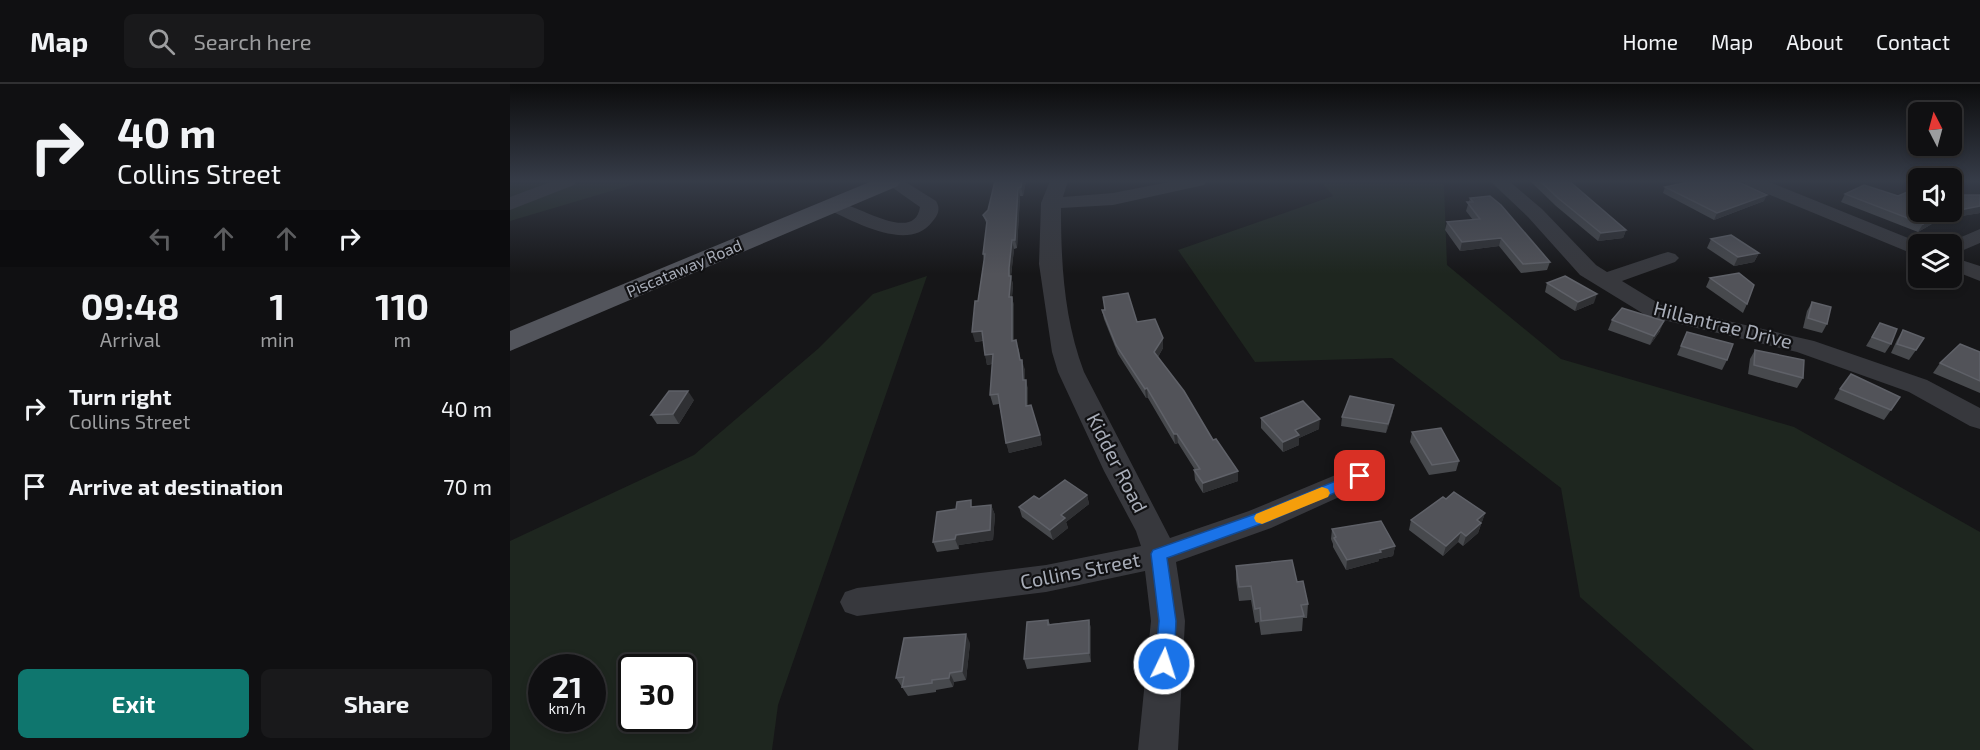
<!DOCTYPE html>
<html lang="en">
<head>
<meta charset="utf-8">
<style>
  :root { --surface:#101012; --page:#19191b; --text:#f1f3f6; --muted:#9c9d9f; --line:#303032; --accent:#0f766e }
  body { margin:0; font-family:"Exo 2",sans-serif; background:var(--page); color:var(--text); height:100vh; display:flex; flex-direction:column; font-size:22px; white-space:nowrap }
  * { box-sizing:border-box; margin:0 }
  p { font-size:20px; color:var(--muted) }
  .icon { flex:none; width:33px; height:33px; fill:none; stroke:currentColor; stroke-width:2; stroke-linecap:round; stroke-linejoin:round }
  .map { position:relative; flex:1; overflow:hidden }
  .panel { display:flex; flex-direction:column; background:var(--surface); width:510px }
  .panel>* { flex:none }
  .hud { background:#101012; color:var(--text); overflow:hidden }
  .needle { width:39px; rotate:354deg }
  .fabs { position:absolute; left:1398px; top:18px; display:grid; gap:12px }
  .fabs a { display:grid; place-items:center; width:54px; height:54px; border-radius:9px; background:var(--surface); box-shadow:0 3px 9px #0003,0 0 0 2px var(--line); font-size:30px }
  .speed { position:absolute; left:18px; top:570px; display:flex; gap:12px; font-size:30px; font-weight:700; text-align:center }
  .speed>* { display:grid; place-content:center; width:78px; height:78px; border-radius:50%; background:var(--surface); box-shadow:0 3px 9px #0003,0 0 0 2px var(--line); line-height:1 }
  .speed small { font-size:15px; font-weight:400 }
  .speed .limit { border:3px solid #111; border-radius:9px; background:#fff; color:#111 }
  .pin { position:absolute; display:grid; place-items:center; width:51px; height:51px; color:#fff; margin:-26px; border-radius:12px; box-shadow:0 3px 9px #0006 }
  .me { position:absolute; width:66px; margin:-33px; rotate:4deg; stroke-linejoin:round; filter:drop-shadow(0 0 4px #0008) }
  .turn { display:flex; align-items:center; gap:21px; height:126px; padding:0 18px; font-size:27px }
  .turn .icon { width:78px; height:78px; stroke-width:2.5 }
  .turn b { display:block; font-size:42px; line-height:51px }
  .lanes { display:flex; align-items:center; height:57px; padding:0 18px; background:#0003; justify-content:center; gap:30px; direction:ltr }
  .lanes .off { opacity:.35 }
  .eta { display:flex; justify-content:space-evenly; align-items:center; height:102px; text-align:center }
  .eta b { font-size:36px; font-weight:700; line-height:42px }
  .cta { display:flex; gap:12px; margin-top:auto; padding:12px 18px }
  .cta a { flex:1; height:69px; border-radius:9px; background:var(--accent); color:#fff; font-size:24px; font-weight:700; line-height:69px; text-align:center }
  .cta a+a { background:var(--page); color:var(--text) }
  ul { padding:0; list-style:none }
  li { display:flex; align-items:center; gap:18px; height:78px; padding:0 18px }
  li div { flex:1 }
  li b { display:block; font-size:22px }
  li em { font-style:normal }
  header { display:flex; align-items:center; gap:36px; box-sizing:border-box; height:84px; padding:0 30px; background:var(--surface); border-bottom:2px solid var(--line) }
  header strong { font-size:28px }
  nav { display:flex; gap:33px; margin-inline-start:auto; font-size:21px }
  .search { width:420px; height:54px; background:var(--page); display:flex; align-items:center; gap:15px; box-sizing:border-box; padding:0 21px; border-radius:9px; color:var(--muted); font-size:22px }
  main { display:flex; flex:1; min-height:0 }
  .map>svg:first-child { display:block }
  .green { fill:#1e261f; fill-rule:evenodd }
  .lines { fill:none; stroke-linecap:round; stroke-linejoin:round }
  .minor { fill:#37383d; fill-rule:evenodd }
  .major { fill:#53555c; fill-rule:evenodd }
  .wall { fill:#47494d }
  .shaded-wall { fill:#2f3033 }
  .building { fill:#525359; stroke:#5f6168; stroke-width:1.5 }
  .route { fill:#1a73e8; stroke:#114b97; stroke-width:1.5 }
  .slow { fill:#f59e0b }
  .labels { text-anchor:middle; stroke-width:4.5; stroke-linejoin:round; paint-order:stroke }
  .far-street-label { font-size:16px; fill:#a8adb8; stroke:#111113 }
  .street-label { font-size:20px; fill:#a8adb8; stroke:#111113 }
</style>
</head>
<body>
<header>
<strong>Map</strong>
<div class="search"><svg class="icon" aria-label="search" viewBox="0 0 24 24"><circle cx="10" cy="10" r="6"/><path d="M15 15l6 6"/></svg>Search here</div>
<nav><a>Home</a><a>Map</a><a>About</a><a>Contact</a></nav>
</header>
<main>
<section class="panel">
<div class="hud">
<div class="turn"><svg class="icon" aria-label="right" viewBox="0 0 24 24"><path d="M7 20v-9h11M14 6l5 5-5 5"/></svg><div><b>40 m</b>Collins Street</div></div>
<div class="lanes"><svg class="icon off" aria-label="left" viewBox="0 0 24 24"><path d="M17 20v-9H6M10 6l-5 5 5 5"/></svg><svg class="icon off" aria-label="ahead" viewBox="0 0 24 24"><path d="M12 20V5M6 11l6-6 6 6"/></svg><svg class="icon off" aria-label="ahead" viewBox="0 0 24 24"><path d="M12 20V5M6 11l6-6 6 6"/></svg><svg class="icon" aria-label="right" viewBox="0 0 24 24"><path d="M7 20v-9h11M14 6l5 5-5 5"/></svg></div>
</div>
<div class="eta">
<div><b>09:48</b><p>Arrival</p></div>
<div><b>1</b><p>min</p></div>
<div><b>110</b><p>m</p></div>
</div>
<ul>
<li><svg class="icon" aria-label="right" viewBox="0 0 24 24"><path d="M7 20v-9h11M14 6l5 5-5 5"/></svg><div><b>Turn right</b><p>Collins Street</p></div><em>40 m</em></li>
<li><svg class="icon" aria-label="arrive" viewBox="0 0 24 24"><path d="M6 21V4h12l-3 4 3 4H6"/></svg><div><b>Arrive at destination</b></div><em>70 m</em></li>
</ul>
<div class="cta"><a>Exit</a><a>Share</a></div>
</section>
<div class="map">
<svg width="1470" height="666" viewBox="0 0 1470 666">
  <rect width="100%" height="100%" fill="#161618"/>
  <g class="green">
    <polygon points="0,97 135,97 0,137"/>
    <polygon points="811,97 927,97 934,101 937,181 1051,275 1284,343 1470,448 1470,666 1244,666 1070,513 1051,404 882,274 745,278 668,166 823,112"/>
    <path d="M417,192L268,621L262,666H0V457L184,371L309,264L363,210ZM32,584H82V634H32ZM122,584H172V634H122Z"/>
  </g>
  <g class="lines">
    <g class="minor">
      <polygon points="43,97 67,97 64,101 0,126 0,113"/>
      <path d="M373,97H394L426,117C431,125 428,131 422,138C399,169 343,137 317,125L314,121L317,117C337,112 404,164 410,123Z"/>
      <path d="M540,97H558L553,113L603,109L664,97H697L694,101L603,121L551,124C551,180 554,235 574,288L660,454L739,427L840,385L850,381L860,385L865,392L860,399L761,444L666,478L675,537L668,666H628L641,537L635,487L536,508L347,532L335,528L330,518L335,508L347,504L536,481L631,462L626,447L594,387L548,288L542,268L529,180L531,119Z"/>
      <polygon points="980,97 999,97 1032,125 1086,181 1097,188 1151,170 1158,168 1165,170 1169,174 1165,178 1112,197 1153,222 1304,257 1417,296 1470,324 1470,345 1460,342 1399,308 1287,268 1137,232 1070,191 1018,133"/>
      <polygon points="1233,97 1257,97 1413,160 1408,160 1408,172 1236,101"/>
      <polygon points="1470,145 1470,159 1442,171 1442,160 1435,160"/>
      <polygon points="1442,173 1470,182 1470,197 1442,186"/>
    </g>
    <polygon class="major" points="362,97 391,97 388,102 0,267 0,247"/>
  </g>
  <g class="wall">
    <polygon points="485,97 516,97 513,112 510,112 507,164 504,165 501,192 503,201 502,213 504,222 504,256 509,266 510,276 515,286 515,296 518,305 518,322 530,351 532,361 499,369 489,320 483,321 480,311 482,280 477,281 473,257 465,258 468,217 474,176 473,170 477,141 473,131 478,126"/>
    <polygon points="1020,97 1059,97 1116,146 1113,154 1088,157 1046,122"/>
    <polygon points="1155,103 1254,117 1204,136 1153,109"/>
    <polygon points="1335,110 1388,112 1408,128 1442,128 1442,111 1470,111 1470,129 1445,133 1439,130 1408,148 1331,118"/>
    <polygon points="960,114 1040,178 1037,186 1011,189 989,162 950,167 935,146 937,138 963,136 956,127"/>
    <polygon points="1201,155 1249,169 1244,178 1224,182 1197,164"/>
    <polygon points="1200,194 1237,220 1233,229 1196,203"/>
    <polygon points="1037,199 1084,219 1065,227 1035,208"/>
    <polygon points="1302,218 1317,240 1312,249 1293,244 1297,227"/>
    <polygon points="592,226 627,238 653,264 648,273 703,356 728,387 728,397 693,409 685,396 684,386 685,386 668,359 665,360 638,314 636,314 608,270 594,235"/>
    <polygon points="1102,236 1150,247 1140,261 1098,246"/>
    <polygon points="1370,239 1381,260 1375,269 1356,262"/>
    <polygon points="1393,246 1406,266 1399,276 1381,269 1387,256"/>
    <polygon points="1177,248 1217,276 1212,286 1167,271"/>
    <polygon points="1245,266 1293,294 1287,304 1238,290 1240,275"/>
    <polygon points="1470,268 1470,309 1423,289 1430,279"/>
    <polygon points="1330,305 1381,326 1374,336 1324,315"/>
    <polygon points="184,316 169,340 147,340 141,331"/>
    <polygon points="884,321 882,331 876,349 831,342 832,333"/>
    <polygon points="751,334 809,345 789,354 789,361 773,368 751,344"/>
    <polygon points="902,348 949,377 946,387 919,391 900,358"/>
    <polygon points="577,411 579,420 556,438 558,444 543,456 512,433 509,423 529,415"/>
    <polygon points="936,415 975,429 968,449 953,462 948,458 933,472 899,446 901,436"/>
    <polygon points="481,421 485,431 483,456 449,461 449,465 427,468 423,458 446,425"/>
    <polygon points="822,445 885,462 883,472 869,475 869,477 836,486 823,463 823,460 821,455"/>
    <polygon points="726,482 787,498 798,520 797,534 793,534 792,547 751,551 749,538 745,539 741,516 729,517 726,496"/>
    <polygon points="538,536 540,540 579,536 581,545 581,578 517,585 514,575"/>
    <polygon points="460,559 456,596 444,598 443,603 426,606 426,608 398,612 386,594"/>
  </g>
  <g class="shaded-wall">
    <polygon points="512,97 516,97 513,112 511,103"/>
    <polygon points="508,104 510,112 507,164 505,156"/>
    <polygon points="1257,111 1254,117 1204,136 1207,129"/>
    <polygon points="1470,122 1470,129 1445,133 1450,126"/>
    <polygon points="1435,128 1440,128 1439,130 1408,148 1413,140"/>
    <polygon points="1116,146 1113,154 1088,157 1091,149"/>
    <polygon points="991,154 989,162 950,167 952,158"/>
    <polygon points="502,156 504,165 501,192 503,201 501,222 499,213 499,184"/>
    <polygon points="1249,169 1244,178 1224,182 1228,173"/>
    <polygon points="1087,210 1084,219 1065,227 1068,218"/>
    <polygon points="502,213 504,222 504,266 502,257"/>
    <polygon points="1154,237 1150,247 1140,261 1144,252"/>
    <polygon points="472,247 475,256 465,258 462,248"/>
    <polygon points="653,254 653,264 645,278 644,268"/>
    <polygon points="483,270 485,279 477,281 475,271"/>
    <polygon points="512,276 515,286 515,306 513,296"/>
    <polygon points="516,296 518,305 518,332 516,322"/>
    <polygon points="637,304 638,314 636,314 635,305"/>
    <polygon points="178,307 184,316 169,340 163,330"/>
    <polygon points="884,321 882,331 876,349 878,340"/>
    <polygon points="810,335 809,345 789,354 789,361 773,368 773,358 785,346"/>
    <polygon points="664,350 667,350 668,359 665,360"/>
    <polygon points="530,351 532,361 499,369 496,359"/>
    <polygon points="728,387 728,397 693,409 693,399"/>
    <polygon points="577,411 579,420 556,438 558,444 543,456 540,446 551,431"/>
    <polygon points="481,421 485,431 483,456 449,461 449,465 445,455 446,451"/>
    <polygon points="975,429 968,449 953,462 956,452 967,436"/>
    <polygon points="951,448 948,458 933,472 936,462"/>
    <polygon points="885,462 883,472 869,475 869,477 836,486 837,476"/>
    <polygon points="579,536 581,545 581,578 579,569"/>
    <polygon points="456,550 460,559 456,596 452,587"/>
    <polygon points="440,589 444,598 443,603 439,594"/>
  </g>
  <g class="building">
    <polygon points="485,97 512,97 511,103 508,104 505,156 502,156 499,184 499,192 501,192 499,213 502,213 502,257 506,256 510,276 512,276 513,296 516,296 516,322 521,321 530,351 496,359 488,310 480,311 483,270 475,271 472,247 462,248 465,217 468,217 475,170 473,170 477,137 473,131 478,126"/>
    <polygon points="1030,97 1059,97 1116,146 1091,149 1048,114"/>
    <polygon points="1183,97 1226,97 1257,111 1207,129 1155,103"/>
    <polygon points="1354,101 1388,112 1402,106 1408,107 1408,128 1435,128 1413,140 1335,110"/>
    <polygon points="1442,111 1470,111 1470,122 1450,126 1444,122 1442,124"/>
    <polygon points="980,112 991,121 1040,178 1013,180 991,154 952,158 937,138 970,135 957,118 963,118 960,114"/>
    <polygon points="1221,151 1249,169 1228,173 1201,155"/>
    <polygon points="1229,189 1244,201 1237,220 1200,194"/>
    <polygon points="1055,192 1087,210 1068,218 1037,199"/>
    <polygon points="618,209 627,238 645,235 653,254 644,268 674,307 703,356 706,355 728,387 693,399 684,386 690,385 667,350 664,350 637,304 635,305 606,261 592,226 595,226 593,213"/>
    <polygon points="1302,218 1321,223 1317,240 1298,234"/>
    <polygon points="1112,224 1154,237 1144,252 1102,236"/>
    <polygon points="1370,239 1387,245 1381,260 1362,253"/>
    <polygon points="1393,246 1414,254 1406,266 1387,260"/>
    <polygon points="1177,248 1223,260 1217,276 1171,262"/>
    <polygon points="1450,260 1470,268 1470,297 1430,279"/>
    <polygon points="1245,266 1294,276 1293,294 1244,281"/>
    <polygon points="1341,290 1390,313 1381,326 1330,305"/>
    <polygon points="159,307 178,307 163,330 141,331"/>
    <polygon points="840,312 884,321 878,340 832,333"/>
    <polygon points="793,317 810,335 785,346 789,351 773,358 751,334"/>
    <polygon points="931,344 949,377 922,381 902,348"/>
    <polygon points="555,396 577,411 551,431 555,434 540,446 509,423 524,412 529,415"/>
    <polygon points="944,408 975,429 967,436 971,439 956,452 951,448 936,462 901,436 933,413 936,415"/>
    <polygon points="461,416 461,423 481,421 480,446 446,451 445,455 423,458 427,428 446,425 447,418"/>
    <polygon points="871,437 885,462 870,466 871,468 837,476 824,454 826,453 822,445"/>
    <polygon points="782,476 787,498 793,497 798,520 791,521 794,532 751,537 750,524 745,525 741,502 729,503 726,482"/>
    <polygon points="538,536 538,541 579,536 579,569 514,575 517,538"/>
    <polygon points="456,550 452,587 440,589 439,594 422,596 422,599 392,603 394,593 386,594 394,554"/>
  </g>
  <linearGradient id="sky" x2="0" y2="1"><stop stop-color="#0c0c0d"/><stop offset="0.51" stop-color="#363c48"/><stop offset="1" stop-color="#363c48" stop-opacity="0"/></linearGradient>
  <rect width="1470" height="190" fill="url(#sky)"/>
  <polygon class="route" points="850,387 858,392 855,396 759,437 657,474 666,537 664,580 661,586 654,588 648,586 645,580 649,537 641,470 643,466 748,429"/>
  <polygon class="slow" points="812,403 818,405 820,409 818,413 752,440 746,438 744,434 746,430"/>
  <g class="labels">
    <g class="far-street-label">
      <text transform="translate(174 184) rotate(-23)" y="6">Piscataway Road</text>
    </g>
    <g class="street-label">
      <text transform="translate(1213 241) rotate(14)" y="7">Hillantrae Drive</text>
      <text transform="translate(607 379) rotate(63)" y="7">Kidder Road</text>
      <text transform="translate(570 487) rotate(-11)" y="7">Collins Street</text>
    </g>
  </g>
</svg>
<div class="fabs">
<a><svg class="needle" viewBox="-14 -14 28 28"><path d="M0-13l5 13h-10z" fill="#e53935"/><path d="M0 13l5-13h-10z" fill="#9c9d9f"/></svg></a>
<a><svg class="icon" aria-label="sound" viewBox="0 0 24 24"><path d="M4 9h4l5-4v14l-5-4H4zM17 9q2 3 0 6"/></svg></a>
<a><svg class="icon" aria-label="layers" viewBox="0 0 24 24"><path d="M12 4l9 5-9 5-9-5zM3 14l9 5 9-5"/></svg></a>
</div>
<div class="speed"><div>21<small>km/h</small></div><div class="limit">30</div></div>
<div class="pin" style="left:850px;top:392px;background:#d93025"><svg class="icon" aria-label="arrive" viewBox="0 0 24 24"><path d="M6 21V4h12l-3 4 3 4H6"/></svg></div>
<svg class="me" style="left:654px;top:580px" viewBox="-20 -20 40 40"><circle r="17" fill="#1a73e8" stroke="#fff" stroke-width="3"/><path d="M0-11L8 9 0 5-8 9z" fill="#fff"/></svg>
</div>
</main>
</body>
</html>
